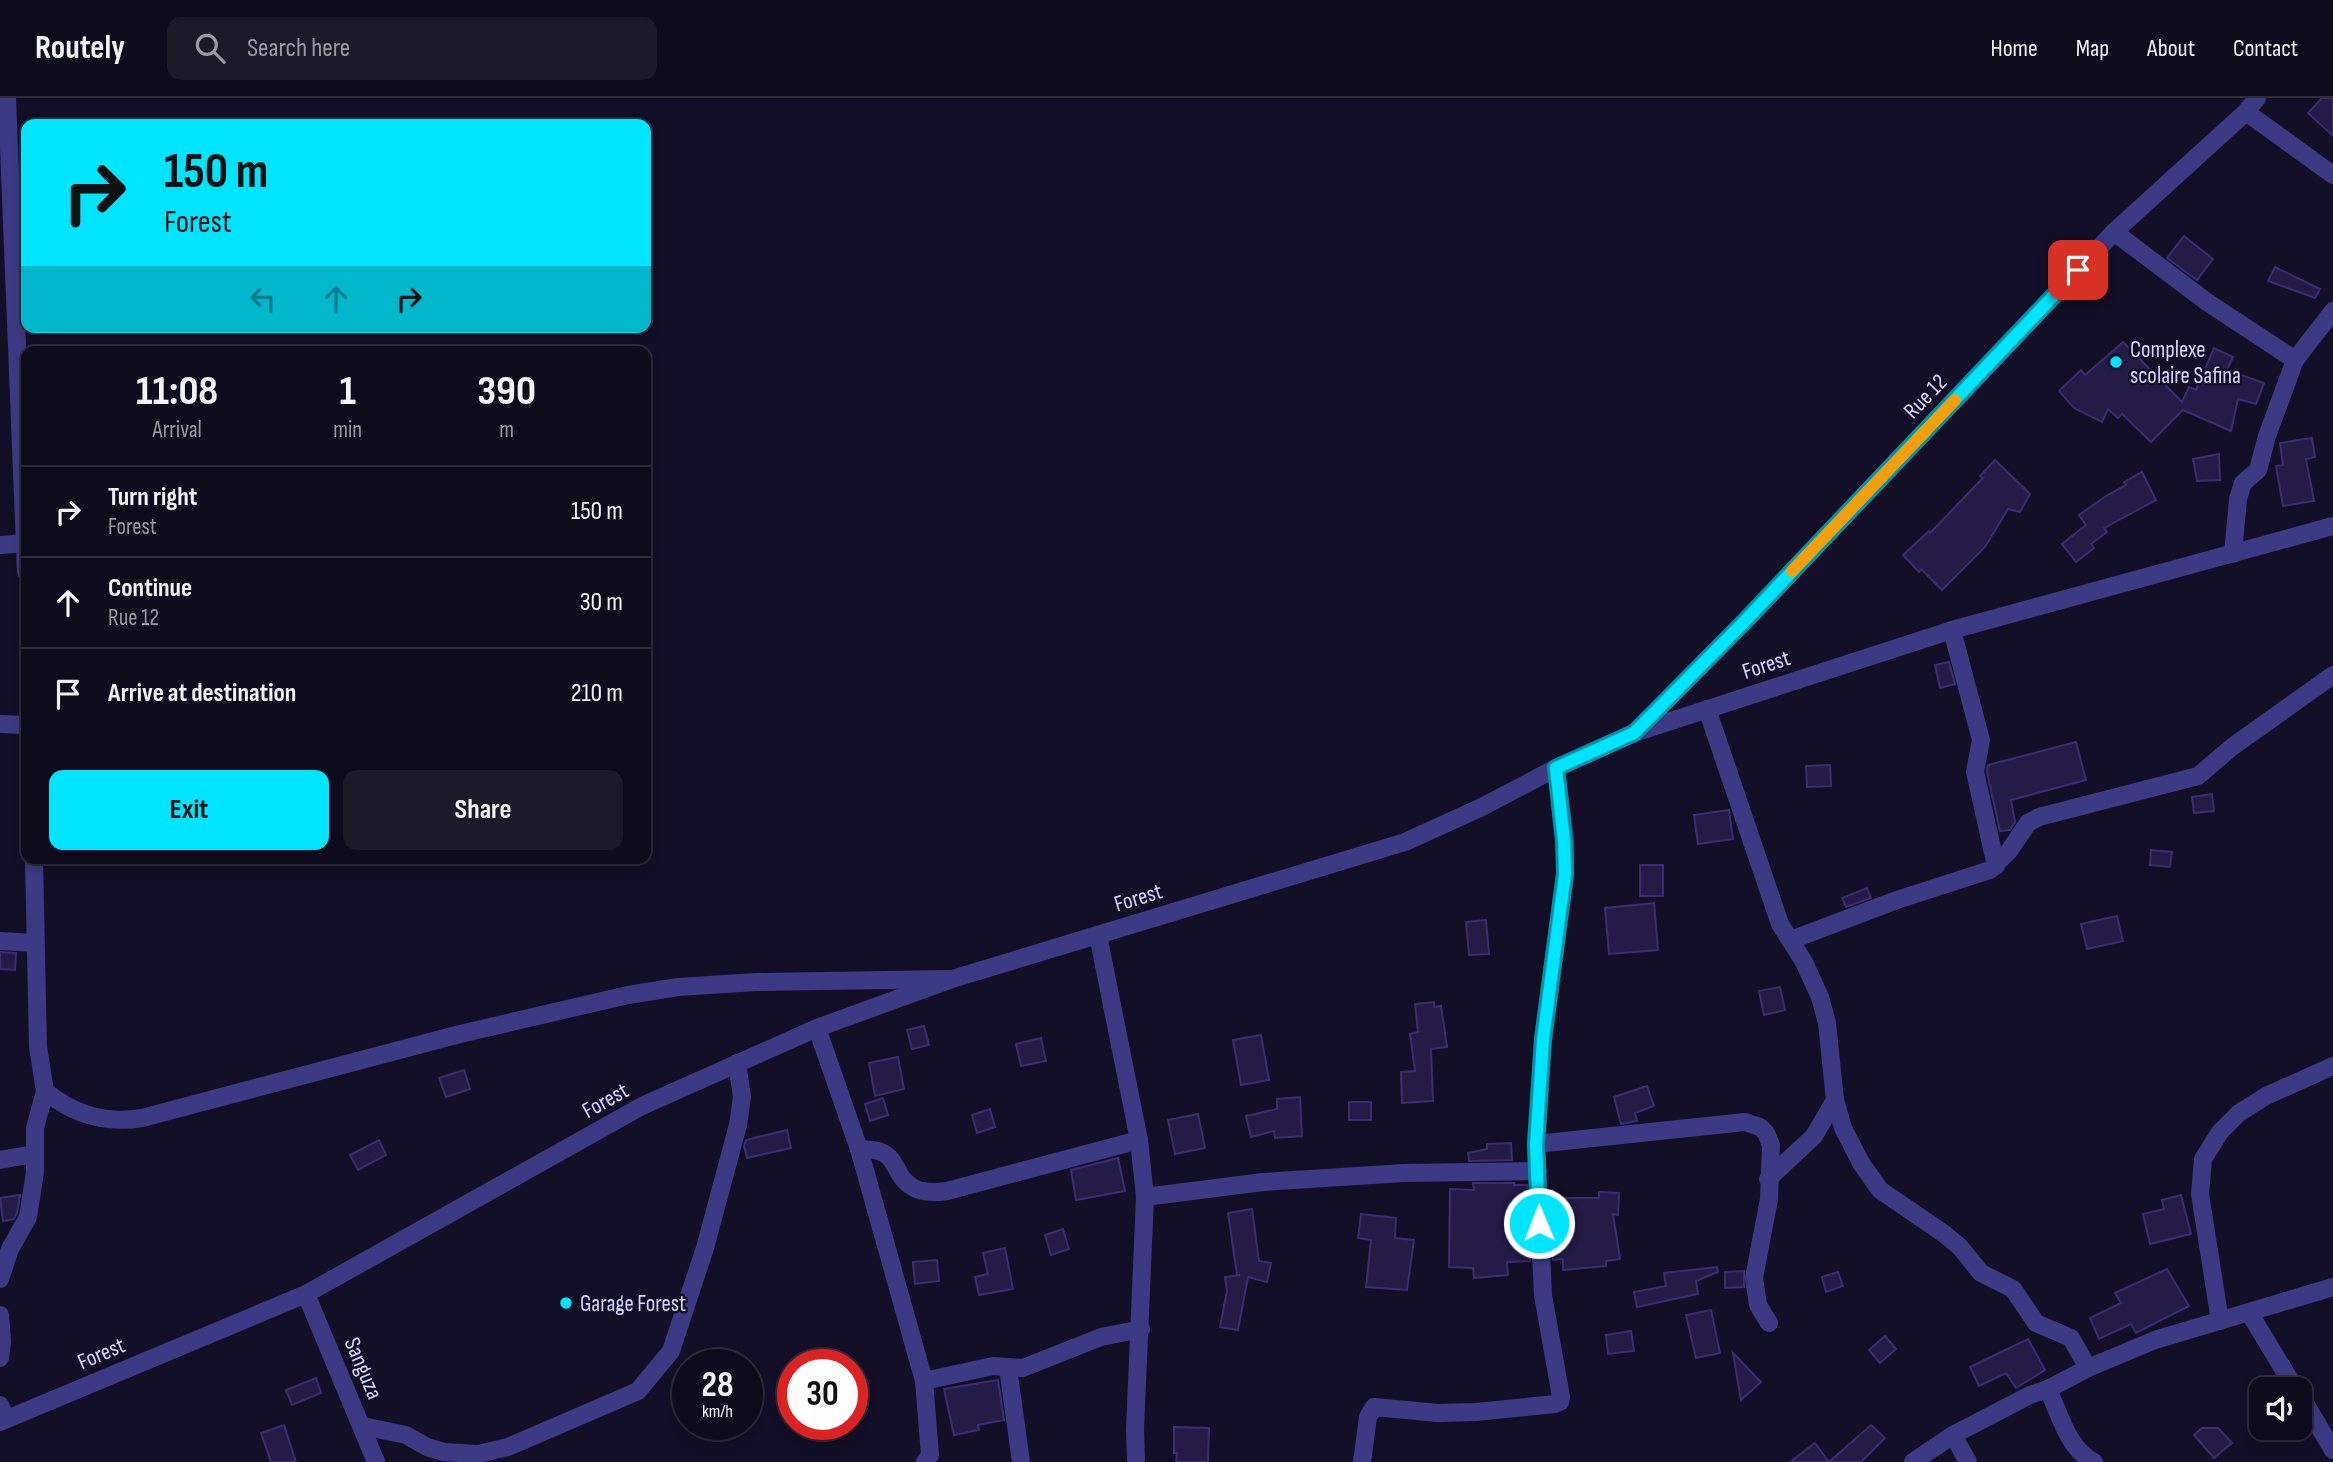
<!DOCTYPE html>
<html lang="en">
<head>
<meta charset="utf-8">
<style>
  :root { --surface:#0e0b1c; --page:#1c1929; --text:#f1f3f6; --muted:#9b9ba3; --line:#2e2b3b; --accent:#00e5ff }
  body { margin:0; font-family:"Sofia Sans Condensed",sans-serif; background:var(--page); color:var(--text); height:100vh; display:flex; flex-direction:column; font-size:26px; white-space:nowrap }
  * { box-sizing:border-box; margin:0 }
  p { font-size:23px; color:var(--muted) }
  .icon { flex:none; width:38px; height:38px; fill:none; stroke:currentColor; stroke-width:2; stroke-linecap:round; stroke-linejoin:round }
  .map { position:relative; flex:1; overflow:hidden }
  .sheet { position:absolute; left:21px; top:248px; width:630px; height:518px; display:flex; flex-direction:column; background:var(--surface); border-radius:14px; box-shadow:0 4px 10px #0003,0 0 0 2px var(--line) }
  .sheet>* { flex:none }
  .top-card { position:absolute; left:21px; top:21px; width:630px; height:214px; border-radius:14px; box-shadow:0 4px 10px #0003,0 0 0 2px var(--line); background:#00e5ff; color:#111; overflow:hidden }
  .controls { position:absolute; left:2249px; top:1279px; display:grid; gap:14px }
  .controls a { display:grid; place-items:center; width:63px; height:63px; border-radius:14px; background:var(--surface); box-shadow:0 4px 10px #0003,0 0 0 2px var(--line); font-size:35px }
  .speed { position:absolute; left:672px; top:1251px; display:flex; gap:14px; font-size:35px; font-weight:700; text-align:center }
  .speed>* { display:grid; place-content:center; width:91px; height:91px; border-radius:50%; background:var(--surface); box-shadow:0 4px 10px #0003,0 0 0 2px var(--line); line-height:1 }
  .speed small { font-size:18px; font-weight:400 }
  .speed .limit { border:10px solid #d22; background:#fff; color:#111 }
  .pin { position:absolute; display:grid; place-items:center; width:60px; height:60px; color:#fff; margin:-30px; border-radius:14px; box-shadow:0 4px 10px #0006 }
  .me { position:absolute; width:77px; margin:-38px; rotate:359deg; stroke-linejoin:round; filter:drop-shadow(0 0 5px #0008) }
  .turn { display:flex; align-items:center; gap:24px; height:147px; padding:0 28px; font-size:32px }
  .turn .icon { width:91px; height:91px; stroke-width:2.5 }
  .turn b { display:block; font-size:49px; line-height:60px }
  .lanes { display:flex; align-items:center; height:66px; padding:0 28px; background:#0003; justify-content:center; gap:35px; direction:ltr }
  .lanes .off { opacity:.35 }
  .eta { display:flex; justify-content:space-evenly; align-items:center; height:119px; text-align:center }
  .eta b { font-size:42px; font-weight:700; line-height:49px }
  .button { display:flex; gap:14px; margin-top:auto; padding:14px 28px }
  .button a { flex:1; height:80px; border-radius:14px; background:var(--accent); color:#111; font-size:28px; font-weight:700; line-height:80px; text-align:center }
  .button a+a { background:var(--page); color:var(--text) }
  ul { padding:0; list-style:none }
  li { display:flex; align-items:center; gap:21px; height:91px; padding:0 28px; border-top:2px solid var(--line) }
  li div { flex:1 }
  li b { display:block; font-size:26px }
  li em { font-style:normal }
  header { display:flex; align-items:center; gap:42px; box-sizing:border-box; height:98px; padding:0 35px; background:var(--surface); border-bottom:2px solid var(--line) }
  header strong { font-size:33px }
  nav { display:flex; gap:38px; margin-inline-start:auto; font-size:24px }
  .search { width:490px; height:63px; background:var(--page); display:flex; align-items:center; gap:18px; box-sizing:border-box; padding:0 24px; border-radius:14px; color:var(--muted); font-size:26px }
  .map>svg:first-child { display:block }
  .building { fill:#241b47; stroke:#3b2d73; stroke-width:2 }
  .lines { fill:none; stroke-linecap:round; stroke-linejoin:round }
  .minor { stroke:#3d3a85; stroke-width:18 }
  .tertiary { stroke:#3d3a85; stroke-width:18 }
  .route-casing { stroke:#0095a6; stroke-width:18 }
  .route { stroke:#00e5ff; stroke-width:12 }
  .slow { stroke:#f59e0b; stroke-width:12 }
  .poi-dot { fill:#00e5ff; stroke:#130f26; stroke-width:2.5 }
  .labels { text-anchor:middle; stroke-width:5; stroke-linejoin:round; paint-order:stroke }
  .poi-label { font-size:23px; fill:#d9d4ff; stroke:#130f26; text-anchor:start }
  .street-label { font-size:23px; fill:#d9d4ff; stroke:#130f26 }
</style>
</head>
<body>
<header>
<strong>Routely</strong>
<div class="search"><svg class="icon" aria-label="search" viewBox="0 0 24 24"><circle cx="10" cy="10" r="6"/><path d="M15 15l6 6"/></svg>Search here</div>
<nav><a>Home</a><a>Map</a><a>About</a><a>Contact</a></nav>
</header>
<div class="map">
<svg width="2333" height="1364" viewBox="0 0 2333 1364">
  <rect width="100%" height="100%" fill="#130f26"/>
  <g class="building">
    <polygon points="2322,0 2333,0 2333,38 2308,15"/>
    <polygon points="2184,138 2213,161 2197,182 2167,160"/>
    <polygon points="2275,169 2320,191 2315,200 2268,183"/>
    <polygon points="2123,244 2182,304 2189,289 2196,292 2214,250 2233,259 2227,272 2264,285 2256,306 2238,301 2231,333 2183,312 2151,344 2122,316 2118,320 2108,311 2102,324 2074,310 2059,293 2081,272 2085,277"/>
    <polygon points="2312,340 2315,359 2306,361 2314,403 2283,408 2276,368 2283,367 2280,345"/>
    <polygon points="2219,356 2220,382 2197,383 2193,361"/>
    <polygon points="1995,362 2030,396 2020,414 2008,411 1985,449 1942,492 1921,471 1919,474 1903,457 1929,433 1930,435 1983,380 1980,378"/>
    <polygon points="2142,374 2156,402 2104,430 2107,434 2091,446 2094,450 2076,464 2062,446 2086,427 2079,417 2106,398 2126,387 2124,384"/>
    <polygon points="1949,564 1955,586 1940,590 1935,567"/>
    <polygon points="2076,644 2086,682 2011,702 2015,724 2010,732 2000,733 1987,674 1988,667"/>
    <polygon points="1830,667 1831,688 1807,689 1806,668"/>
    <polygon points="2212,696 2214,713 2194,715 2192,699"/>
    <polygon points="1729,712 1733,741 1698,746 1694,717"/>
    <polygon points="2151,752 2172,754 2170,769 2150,767"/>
    <rect x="1640" y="767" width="23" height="31"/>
    <polygon points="1867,790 1871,800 1846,809 1842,800"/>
    <polygon points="1654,805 1658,852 1609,856 1605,810"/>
    <polygon points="2117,818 2123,843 2087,851 2081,826"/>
    <polygon points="1486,822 1489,856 1469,857 1466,824"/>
    <polygon points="0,854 16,855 15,872 0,871"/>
    <polygon points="1780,889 1785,912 1764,917 1759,893"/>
    <polygon points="1434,904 1434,909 1441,908 1447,949 1431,951 1433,1003 1402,1005 1401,974 1415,973 1410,936 1418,934 1415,906"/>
    <polygon points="924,928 929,947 912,951 907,932"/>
    <polygon points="1261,937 1269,982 1241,987 1233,942"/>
    <polygon points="1041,940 1046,963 1021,968 1016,946"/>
    <polygon points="898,959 904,991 875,998 869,965"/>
    <polygon points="464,972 470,991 446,999 439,980"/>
    <polygon points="1647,988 1654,1008 1635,1015 1637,1023 1621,1026 1614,999"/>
    <polygon points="1300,999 1302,1038 1275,1040 1274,1033 1251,1039 1246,1018 1277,1011 1277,1001"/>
    <polygon points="883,1000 888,1017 870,1023 865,1006"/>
    <rect x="1349" y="1004" width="22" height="18"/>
    <polygon points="990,1011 995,1029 977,1035 972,1017"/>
    <polygon points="1198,1016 1205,1050 1175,1056 1168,1022"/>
    <polygon points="787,1032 791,1050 747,1060 744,1048 746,1042"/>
    <polygon points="379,1042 386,1057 358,1072 350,1057"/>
    <polygon points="1511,1045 1512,1062 1469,1063 1468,1055 1487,1051 1487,1046"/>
    <polygon points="1118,1060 1125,1093 1076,1102 1071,1072"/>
    <polygon points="1473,1085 1514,1085 1514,1087 1527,1087 1530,1163 1507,1164 1508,1177 1474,1180 1473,1170 1449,1169 1450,1091 1474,1092"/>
    <polygon points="1599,1094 1619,1095 1618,1117 1613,1116 1620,1161 1606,1163 1606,1168 1563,1172 1563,1161 1553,1162 1552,1142 1565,1143 1566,1100 1599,1100"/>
    <polygon points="20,1097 17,1115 14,1121 3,1123 0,1100"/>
    <polygon points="2181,1097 2191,1136 2150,1146 2143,1116 2164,1111 2162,1102"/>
    <polygon points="1252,1111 1259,1163 1271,1165 1267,1184 1248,1179 1238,1232 1220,1229 1227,1193 1225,1179 1240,1177 1237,1177 1228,1115"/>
    <polygon points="1361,1116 1396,1120 1395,1140 1414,1142 1407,1192 1366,1189 1371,1142 1358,1140"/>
    <polygon points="1063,1131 1069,1151 1051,1157 1045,1137"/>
    <polygon points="1005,1150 1013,1191 979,1197 975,1179 988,1176 983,1155"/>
    <polygon points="937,1162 939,1183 915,1186 913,1164"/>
    <polygon points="1717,1169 1718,1174 1696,1183 1698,1196 1637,1209 1634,1194 1666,1188 1664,1175"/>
    <polygon points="2167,1171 2189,1208 2136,1235 2131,1226 2099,1241 2090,1220 2121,1205 2115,1195"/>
    <polygon points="1744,1173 1744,1189 1725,1190 1725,1174"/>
    <polygon points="1838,1174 1843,1188 1826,1194 1822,1179"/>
    <polygon points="1711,1212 1720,1255 1696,1260 1686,1217"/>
    <polygon points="1631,1233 1634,1253 1608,1256 1606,1237"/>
    <polygon points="1885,1238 1896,1251 1880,1265 1869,1252"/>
    <polygon points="2028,1241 2045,1272 2016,1290 2006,1275 1979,1288 1970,1269"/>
    <polygon points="1733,1255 1761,1284 1741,1302"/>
    <polygon points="316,1280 321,1295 292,1307 286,1292"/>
    <polygon points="998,1282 1004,1322 978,1327 979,1332 954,1337 944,1291"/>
    <polygon points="284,1327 296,1364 271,1364 261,1335"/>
    <polygon points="1871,1327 1885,1340 1861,1364 1790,1364 1815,1345 1829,1364"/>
    <polygon points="1174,1329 1209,1330 1208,1364 1176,1364 1177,1355 1174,1355"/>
    <polygon points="2202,1330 2218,1330 2232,1345 2214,1360 2194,1337"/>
  </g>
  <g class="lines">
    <g class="minor">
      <polyline points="7,0 26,474"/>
      <polyline points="2246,14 2333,77"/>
      <polyline points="2114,134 2207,204 2295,262"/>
      <polyline points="0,447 25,445"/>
      <polyline points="2233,456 2238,401 2243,385 2258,372 2267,338 2295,262 2333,213"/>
      <polyline points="1952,532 1981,642 1975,674 1996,768"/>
      <polyline points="1707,611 1780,826 1804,864 1820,899 1827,925 1835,1002 1843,1030 1861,1065 1880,1092 1943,1135 1960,1149 1981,1175 2013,1191 2036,1225 2071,1240 2088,1270"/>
      <polyline points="0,626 26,627"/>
      <polyline points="1634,635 1744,524 2114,134 2246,14 2257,0"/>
      <path d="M34,761L38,949L45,993C74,1017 105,1026 142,1020L460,936L628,897L678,889L756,884L949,881"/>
      <polyline points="1098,837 1139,1042 1145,1099 1135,1331 1136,1364"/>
      <polyline points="1791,842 1897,802 1990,772 2009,753 2028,725 2039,719 2198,678 2232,649 2333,577"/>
      <polyline points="0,843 35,845"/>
      <polyline points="817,930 859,1051 924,1283 930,1357 925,1364"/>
      <polyline points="1536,1046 1745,1024 1760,1029 1766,1035 1771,1047 1769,1101 1754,1180 1758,1207 1769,1225"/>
      <path d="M859,1051C866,1052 874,1051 881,1054C891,1058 894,1066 899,1075C910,1094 927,1096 947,1093L1139,1042"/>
      <polyline points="0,1062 34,1056"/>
      <polyline points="1768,1081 1814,1038 1835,1002"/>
      <polyline points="1145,1099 1263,1084 1404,1075 1538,1073"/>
      <polyline points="0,1181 10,1151 28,1119 35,1074 35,1030 45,993"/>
      <polyline points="306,1196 376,1364"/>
      <polyline points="2250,1216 2296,1292"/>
      <polyline points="0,1217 2,1244 0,1260"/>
      <polyline points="2220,1223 2200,1096 2203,1061 2220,1034 2239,1015 2266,998 2333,968"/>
      <polyline points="1008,1270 1021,1364"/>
      <polyline points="924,1283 993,1268 1023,1270 1101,1239 1141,1231"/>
      <path d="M2048,1291C2060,1317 2068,1351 2094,1364"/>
      <polyline points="2300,1297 2333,1352"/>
      <polyline points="0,1307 6,1321"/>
      <polyline points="363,1328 406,1337 427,1349 444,1354 478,1356 508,1349 638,1293 671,1253 705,1150 738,1027 742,999 737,965"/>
      <polyline points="1953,1337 1968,1364"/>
      <polyline points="1362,1364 1368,1319 1374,1309 1438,1315 1476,1314 1555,1306 1560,1304 1561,1299 1543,1197 1536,1046 1543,941 1565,776 1565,743 1556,670"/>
      <polyline points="1913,1364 1953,1337 2030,1297 2048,1291 2088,1270 2155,1242 2333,1189"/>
    </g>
    <polyline class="tertiary" points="0,1324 306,1196 642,1008 817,930 952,881 1405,744 1482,709 1556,670 1634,635 1952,532 2333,428"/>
  </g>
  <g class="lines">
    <defs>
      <polyline id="route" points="1539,1125 1536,1046 1543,941 1565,776 1564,743 1556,670 1634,635 1744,524 2078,172"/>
    </defs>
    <use href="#route" class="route-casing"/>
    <use href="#route" class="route"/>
    <polyline class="slow" points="1792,473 1955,302"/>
  </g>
  <g class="poi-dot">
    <circle cx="2116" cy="264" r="7"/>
    <circle cx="566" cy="1205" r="7"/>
  </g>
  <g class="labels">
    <g class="poi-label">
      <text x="2130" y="259">Complexe<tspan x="2130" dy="26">scolaire Safina</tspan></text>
      <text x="580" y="1213">Garage Forest</text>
    </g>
    <g class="street-label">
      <text transform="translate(1925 298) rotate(-46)" y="8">Rue 12</text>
      <text transform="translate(1766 566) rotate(-18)" y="8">Forest</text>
      <text transform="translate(1138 799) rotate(-17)" y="8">Forest</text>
      <text transform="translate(605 1002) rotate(-29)" y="8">Forest</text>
      <text transform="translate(101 1255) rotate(-23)" y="8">Forest</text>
      <text transform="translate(364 1270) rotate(67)" y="8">Sanguza</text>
    </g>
  </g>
</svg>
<div class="controls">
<a><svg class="icon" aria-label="sound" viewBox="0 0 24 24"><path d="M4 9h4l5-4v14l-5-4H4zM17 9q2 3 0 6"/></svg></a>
</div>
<div class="speed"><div>28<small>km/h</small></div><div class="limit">30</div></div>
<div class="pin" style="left:2078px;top:172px;background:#d93025"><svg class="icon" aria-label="arrive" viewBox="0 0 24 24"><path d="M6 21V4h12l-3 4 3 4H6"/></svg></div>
<svg class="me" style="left:1539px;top:1125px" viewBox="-20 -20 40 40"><circle r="17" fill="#00e5ff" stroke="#fff" stroke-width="3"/><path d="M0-11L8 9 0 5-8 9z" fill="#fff"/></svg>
<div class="top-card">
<div class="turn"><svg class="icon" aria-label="right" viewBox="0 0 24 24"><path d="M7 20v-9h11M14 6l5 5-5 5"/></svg><div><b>150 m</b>Forest</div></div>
<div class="lanes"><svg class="icon off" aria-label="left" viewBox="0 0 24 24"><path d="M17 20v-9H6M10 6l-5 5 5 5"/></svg><svg class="icon off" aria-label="ahead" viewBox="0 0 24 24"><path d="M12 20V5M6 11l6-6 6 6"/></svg><svg class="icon" aria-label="right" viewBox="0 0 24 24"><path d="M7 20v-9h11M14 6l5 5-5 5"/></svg></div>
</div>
<section class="sheet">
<div class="eta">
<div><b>11:08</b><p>Arrival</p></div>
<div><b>1</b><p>min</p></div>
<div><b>390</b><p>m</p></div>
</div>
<ul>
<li><svg class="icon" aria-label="right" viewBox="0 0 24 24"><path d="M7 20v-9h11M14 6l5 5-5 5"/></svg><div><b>Turn right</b><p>Forest</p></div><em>150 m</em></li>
<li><svg class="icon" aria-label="ahead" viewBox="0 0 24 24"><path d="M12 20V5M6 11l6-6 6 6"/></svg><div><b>Continue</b><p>Rue 12</p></div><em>30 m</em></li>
<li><svg class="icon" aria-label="arrive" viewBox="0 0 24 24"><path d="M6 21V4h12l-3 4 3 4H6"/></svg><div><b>Arrive at destination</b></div><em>210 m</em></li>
</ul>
<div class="button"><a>Exit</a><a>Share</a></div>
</section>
</div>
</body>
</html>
